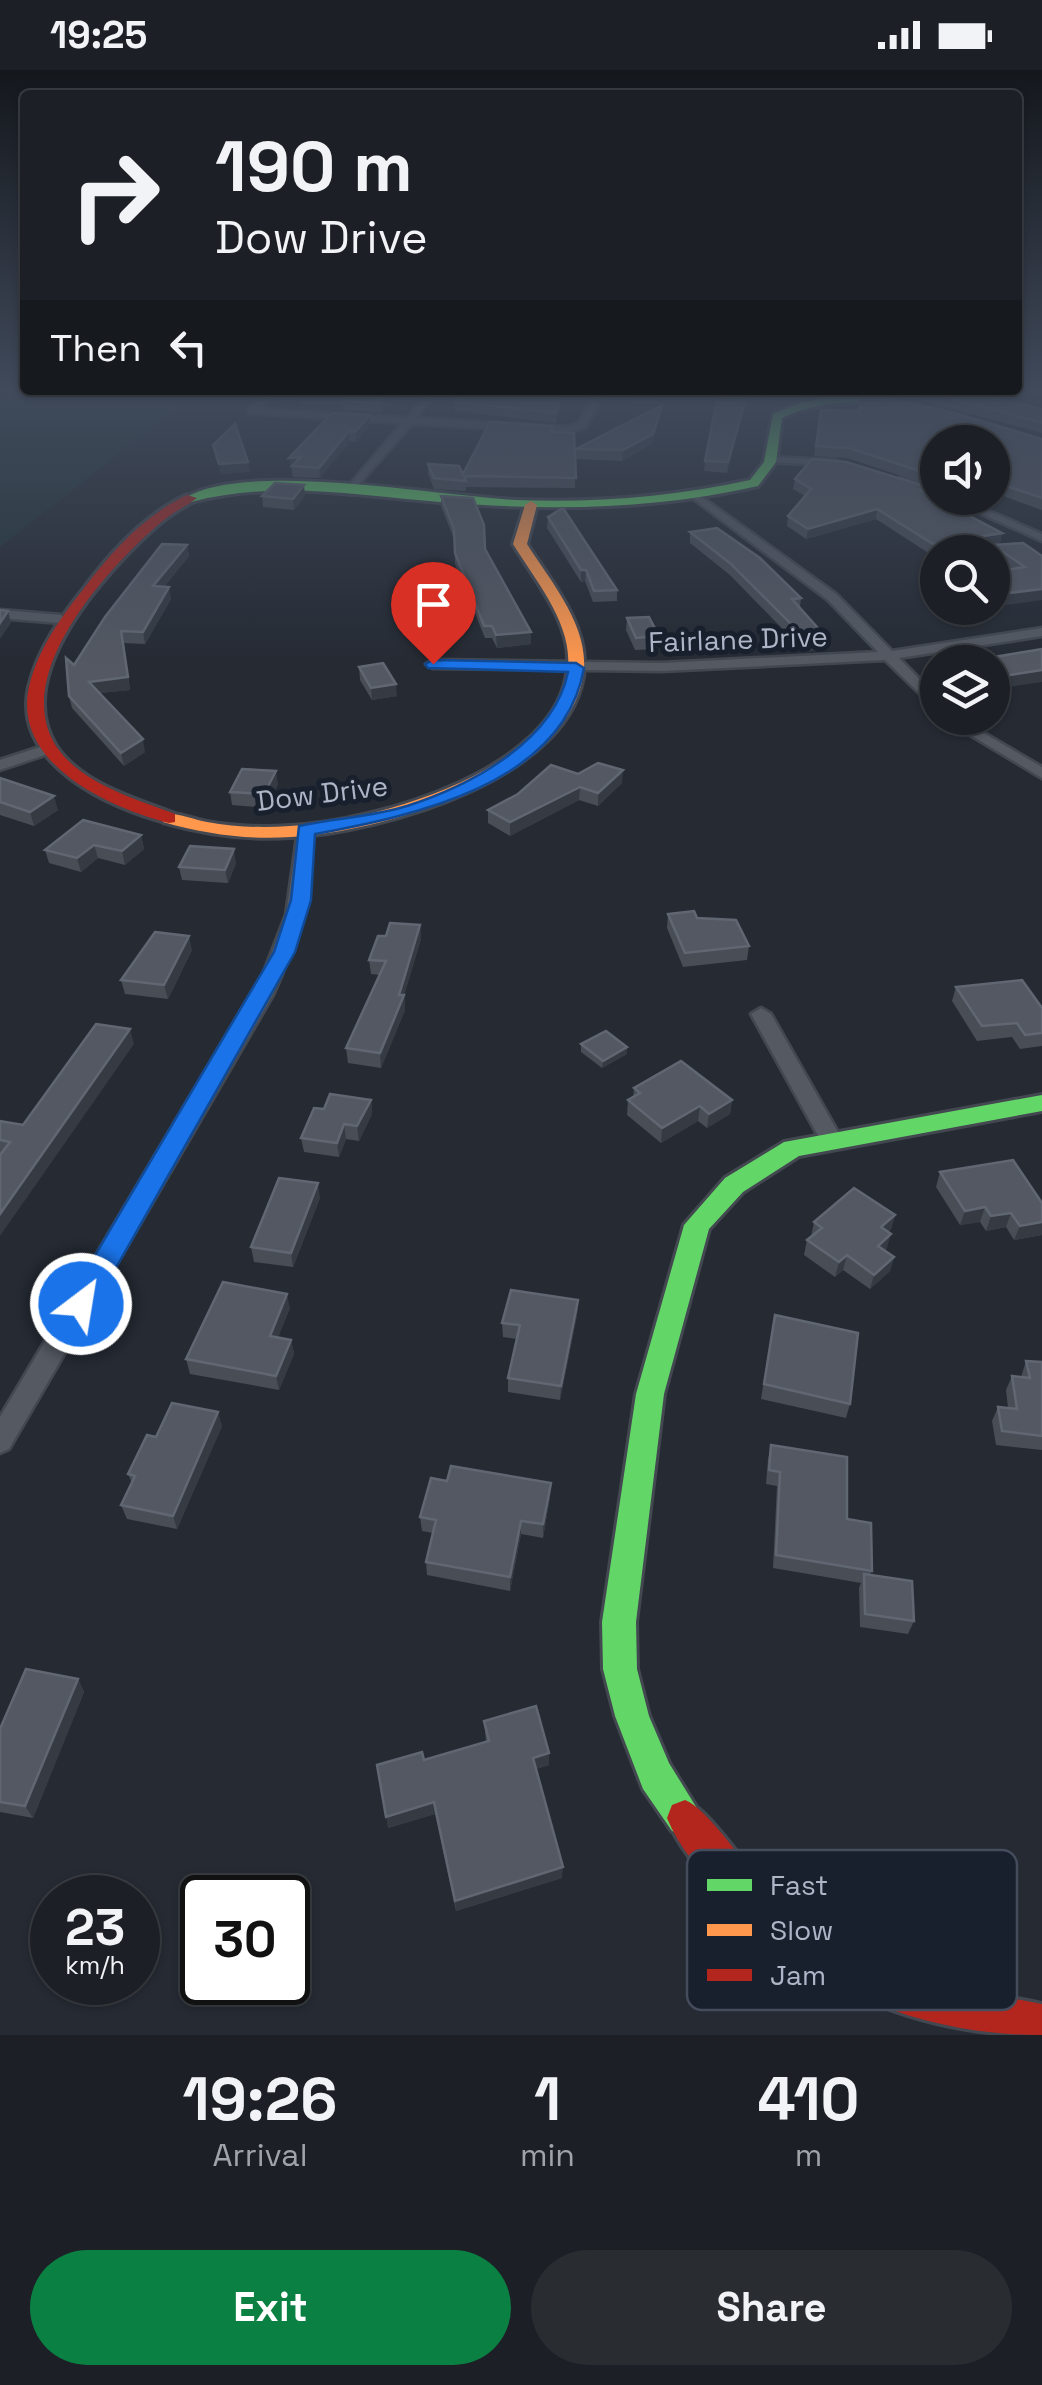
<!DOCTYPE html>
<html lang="en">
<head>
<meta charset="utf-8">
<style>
  :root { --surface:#1c2026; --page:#292d32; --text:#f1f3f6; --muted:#a0a3a7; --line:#3a3e43; --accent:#0b8043 }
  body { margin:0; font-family:"Space Grotesk",sans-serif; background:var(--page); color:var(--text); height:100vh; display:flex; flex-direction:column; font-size:38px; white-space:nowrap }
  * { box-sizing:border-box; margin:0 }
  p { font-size:32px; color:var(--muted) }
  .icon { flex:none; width:55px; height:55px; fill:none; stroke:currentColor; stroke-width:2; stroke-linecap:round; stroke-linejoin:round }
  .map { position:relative; height:1965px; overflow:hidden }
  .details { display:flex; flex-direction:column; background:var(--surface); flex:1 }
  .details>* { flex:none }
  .hud { position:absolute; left:20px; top:20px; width:1002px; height:305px; border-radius:10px; box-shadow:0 2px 8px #0004,0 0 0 2px var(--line); background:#1c2026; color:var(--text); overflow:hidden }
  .tools { position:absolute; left:920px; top:355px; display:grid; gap:20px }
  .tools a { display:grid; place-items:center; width:90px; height:90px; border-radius:50%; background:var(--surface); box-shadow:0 2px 8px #0004,0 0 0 2px var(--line); font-size:50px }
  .speed { position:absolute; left:30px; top:1805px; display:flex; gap:20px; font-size:50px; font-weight:700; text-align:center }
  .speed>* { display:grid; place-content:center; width:130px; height:130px; border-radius:50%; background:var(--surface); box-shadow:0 2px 8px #0004,0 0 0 2px var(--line); line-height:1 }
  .speed small { font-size:25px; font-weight:400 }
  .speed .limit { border:5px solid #111; border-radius:15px; background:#fff; color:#111 }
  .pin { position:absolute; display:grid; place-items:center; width:85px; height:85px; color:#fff; margin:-102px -42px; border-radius:50% 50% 50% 0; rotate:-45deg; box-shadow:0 0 10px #0007 }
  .pin .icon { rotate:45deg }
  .me { position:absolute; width:110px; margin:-55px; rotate:31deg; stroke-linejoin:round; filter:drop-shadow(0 0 8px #0008) }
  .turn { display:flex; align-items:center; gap:35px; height:210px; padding:0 30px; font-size:45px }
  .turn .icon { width:130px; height:130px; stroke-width:2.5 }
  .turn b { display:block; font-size:70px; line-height:85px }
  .then { display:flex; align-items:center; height:95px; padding:0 30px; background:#0003; gap:20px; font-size:38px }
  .eta { display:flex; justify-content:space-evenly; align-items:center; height:170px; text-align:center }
  .eta b { font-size:60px; font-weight:600; line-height:70px }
  .action { display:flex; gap:20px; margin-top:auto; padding:20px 30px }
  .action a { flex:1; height:115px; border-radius:60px; background:var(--accent); color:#fff; font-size:40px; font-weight:600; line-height:115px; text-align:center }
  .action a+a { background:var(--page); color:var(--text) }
  .status { display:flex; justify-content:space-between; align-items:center; height:70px; padding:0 50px; background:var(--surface); direction:ltr }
  .status svg { height:28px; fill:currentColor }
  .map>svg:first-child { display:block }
  .green { fill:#223439 }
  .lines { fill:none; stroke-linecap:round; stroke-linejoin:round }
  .street-casing { stroke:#424750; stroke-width:5 }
  .fast-casing { stroke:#424750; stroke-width:6 }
  .slow-casing { stroke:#424750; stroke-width:6 }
  .jam-casing { stroke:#424750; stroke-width:6 }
  .street { fill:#545962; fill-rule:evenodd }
  .fast { fill:#63d668; fill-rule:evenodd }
  .slow { fill:#ff974d; fill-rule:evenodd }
  .jam { fill:#b3261e; fill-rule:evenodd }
  .wall { fill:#484d56 }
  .shaded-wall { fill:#353a43 }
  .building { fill:#535862; stroke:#616772; stroke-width:2.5 }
  .route { fill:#1a73e8; stroke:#114b97; stroke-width:2.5 }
  .labels { text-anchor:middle; stroke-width:10; stroke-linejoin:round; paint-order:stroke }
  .far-street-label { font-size:28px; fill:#adb5c6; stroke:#18202e }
  .key { fill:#18202e; stroke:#454d5c; stroke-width:2.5 }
  .key-label { font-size:28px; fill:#adb5c6 }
</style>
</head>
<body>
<div class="status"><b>19:25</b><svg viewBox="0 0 49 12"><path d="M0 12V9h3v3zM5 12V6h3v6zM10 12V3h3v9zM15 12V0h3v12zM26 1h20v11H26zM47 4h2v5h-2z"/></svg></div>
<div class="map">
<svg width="1042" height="1965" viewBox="0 0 1042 1965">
  <rect width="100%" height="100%" fill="#252a33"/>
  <polygon class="green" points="0,320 199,320 0,477"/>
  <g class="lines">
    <defs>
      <g id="street">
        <polygon points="268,320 278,320 259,339 407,348 430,320 439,320 416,348 566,357 578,354 597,320 606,320 585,358 566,363 412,354 350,424 345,421 346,419 402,353 248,343 248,339"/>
        <polygon points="768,387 835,390 840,393 835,396 772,392"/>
        <polygon points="901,408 938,419 938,426 897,413 896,411"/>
        <polygon points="695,422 836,524 892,581 1042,558 1042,566 899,588 938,628 938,641 885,590 662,601 433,598 426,594 433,590 662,593 878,582 828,530 691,427 691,423"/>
        <polygon points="946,428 959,428 1042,464 1042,471"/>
        <polygon points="0,540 61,545 67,549 61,553 0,548"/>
        <polygon points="942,648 958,648 1042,697 1042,708"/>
        <polygon points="43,676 51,681 48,684 0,700 0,690"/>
        <path d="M306,755L314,760C310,820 298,871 273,925L9,1379L0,1383V1347L264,902L286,845L298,760Z"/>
        <polygon points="761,938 771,944 843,1071 840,1076 824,1076 821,1071 751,944"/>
      </g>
      <g id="fast">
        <path d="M836,326L883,328L904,334L899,337C858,330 820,329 782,348L776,392L758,416C653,440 548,441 440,432C355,425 275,410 191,432L185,428C246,390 438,426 516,430C595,433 672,427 750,410L764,392L773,344L803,332Z"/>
        <polygon points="1042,1025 1042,1041 799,1086 743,1122 709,1159 664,1324 636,1552 637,1599 649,1646 669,1693 703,1748 698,1761 685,1766 672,1761 643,1719 615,1646 603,1599 602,1552 636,1324 684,1155 725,1108 784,1072"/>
      </g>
      <path id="slow" d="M531,431L537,435L527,474C549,509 587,553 584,598C576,708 381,762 291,767C247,770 205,764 163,752V744C177,742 192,749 207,752C234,757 262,758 290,756C375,752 560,700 568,597C572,553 535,510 513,474L525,435Z"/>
      <g id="jam">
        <path d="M187,425L197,428C185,437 171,443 159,454C108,498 10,604 56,676C81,714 136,729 175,744V752L169,753C110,738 12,694 29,617C38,579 61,547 85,517C111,482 146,444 187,425Z"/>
        <path d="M685,1730C709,1740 742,1792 763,1814C855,1905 922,1910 1042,1934V1965C916,1965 805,1917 720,1823C700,1801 678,1776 667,1748L672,1735Z"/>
      </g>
    </defs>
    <use href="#street" class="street-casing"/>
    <use href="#fast" class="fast-casing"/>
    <use href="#slow" class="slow-casing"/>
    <use href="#jam" class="jam-casing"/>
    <use href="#street" class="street"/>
    <use href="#fast" class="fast"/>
    <use href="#slow" class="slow"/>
    <use href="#jam" class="jam"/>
  </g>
  <g class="wall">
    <polygon points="303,320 404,320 381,343 344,340 343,335 301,334 300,324"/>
    <polygon points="464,320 571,320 568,326 562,326 556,353 455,341 455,332"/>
    <polygon points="664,320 659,334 633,333 633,324"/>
    <polygon points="858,320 891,320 891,325"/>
    <polygon points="917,320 1004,330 1042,339 1042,363 915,329"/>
    <polygon points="748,326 727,403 704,401 705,391"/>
    <polygon points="860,328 1042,369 1042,440 992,422 992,372 938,372 938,418 847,388 814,386 821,340 858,341"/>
    <polygon points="661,344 652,374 622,391 576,389 576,379"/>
    <polygon points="370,345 370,355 356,372 350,371 320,408 293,407 289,388"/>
    <polygon points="552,362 574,363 575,418 466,417 466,421 434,419 428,404 428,394 463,404"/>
    <polygon points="795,409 927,424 1002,463 1000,473 930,484 876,449 806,469 787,456 788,446 805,426 793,419"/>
    <polygon points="262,426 305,426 294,440 263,437"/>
    <polygon points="441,426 485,479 531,574 497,578 492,568 485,568 455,494 454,469 441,436"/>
    <polygon points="548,447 617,520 617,531 593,532 585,511 581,512 547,458"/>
    <polygon points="690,462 801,528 800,537 826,567 824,579 805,582 730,505 690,473"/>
    <polygon points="187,475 189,486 164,517 171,529 145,574 124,573 130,620 100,623 145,682 124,696 72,638 69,626 74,595"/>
    <polygon points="993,475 1042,486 992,537 1009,499 992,487 991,482"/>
    <polygon points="627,548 659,566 658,579 635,580 626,560"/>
    <polygon points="1042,579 1001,618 992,612 992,592 981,592 982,589"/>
    <polygon points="359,597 397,626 372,630 360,610"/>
    <polygon points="578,704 622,713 598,736 579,730 510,766 488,753 488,740"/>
    <polygon points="0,708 58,740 34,756 0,745"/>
    <polygon points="278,714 266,738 232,735 230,722"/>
    <polygon points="141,765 144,779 125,795 98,788 81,802 49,793 45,780"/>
    <polygon points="236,793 228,813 182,810 179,797"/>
    <polygon points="668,844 697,848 749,876 747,890 683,897 667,858"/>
    <polygon points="420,855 421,869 404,925 405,940 381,998 348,993 346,978 379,905 371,904 369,890 386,866"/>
    <polygon points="192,880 168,929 125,924 121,910"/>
    <polygon points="956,917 1042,938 1042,976 1020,979 1012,967 977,971 952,931"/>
    <polygon points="134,974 1,1084 0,1084 0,1051 23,1055"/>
    <polygon points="581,974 627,984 602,998 581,982"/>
    <polygon points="634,1018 732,1030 730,1044 707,1058 698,1051 661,1073 627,1045 628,1030 633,1027"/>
    <polygon points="371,1030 372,1044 359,1071 346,1069 339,1087 304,1082 301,1068 324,1039"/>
    <polygon points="940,1102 1042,1133 1042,1165 1014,1170 1006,1157 986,1161 980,1152 960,1155 936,1117"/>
    <polygon points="320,1128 293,1197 254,1192 251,1177"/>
    <polygon points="895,1145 891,1159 888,1162 887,1178 885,1180 894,1187 890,1201 870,1219 843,1200 835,1207 804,1185 807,1170 811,1167 814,1152"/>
    <polygon points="578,1230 577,1245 560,1330 508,1322 508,1308 517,1269 503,1267 502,1253"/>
    <polygon points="290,1238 278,1267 291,1270 294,1284 279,1320 190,1304 186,1289"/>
    <polygon points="772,1260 850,1334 846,1348 761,1329"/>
    <polygon points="1026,1291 1042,1292 1042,1380 996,1375 992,1351 998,1337 1008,1338 1006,1320 1012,1306 1021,1307"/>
    <polygon points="222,1356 177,1459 127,1449 121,1435 132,1413 128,1404 156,1367"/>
    <polygon points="771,1375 847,1449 872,1501 870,1505 914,1551 908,1564 860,1557 859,1518 861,1513 773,1498 777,1416 766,1414 768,1389"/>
    <polygon points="447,1411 551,1413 550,1427 543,1468 521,1464 510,1521 427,1505 426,1492 433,1463 422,1461 420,1447"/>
    <polygon points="78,1609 84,1622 33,1748 0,1742 0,1659"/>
    <polygon points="484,1651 549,1695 536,1699 562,1808 456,1841 435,1744 388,1758 424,1690 486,1672"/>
  </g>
  <g class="shaded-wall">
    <polygon points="394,320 404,320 381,343 380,333"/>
    <polygon points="562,320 562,326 556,353 556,343"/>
    <polygon points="748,320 748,326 727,403 728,392"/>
    <polygon points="662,335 661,344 652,374 622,391 623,380"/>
    <polygon points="370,345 370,355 356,372 355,362"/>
    <polygon points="349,361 350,371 320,408 319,398"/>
    <polygon points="301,387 292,398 290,398 289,388"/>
    <polygon points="248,392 250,402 220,404 219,394"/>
    <polygon points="304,415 305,426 294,440 293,429"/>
    <polygon points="877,439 876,449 806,469 808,459"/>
    <polygon points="1002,463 1000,473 930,484 933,474"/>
    <polygon points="187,475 189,486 155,528 153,516"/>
    <polygon points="581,500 586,500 585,511 581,512"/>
    <polygon points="169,517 171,529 145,574 143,562"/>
    <polygon points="1042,519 1042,530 992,537 992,525"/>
    <polygon points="8,541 11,553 0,569 0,553"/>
    <polygon points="121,561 130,620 92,624 89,612"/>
    <polygon points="531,562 531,574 497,578 496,565"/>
    <polygon points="826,567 824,579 805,582 807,570"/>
    <polygon points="1042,600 1042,612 1001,618 1004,606"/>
    <polygon points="396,614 397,626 372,630 371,618"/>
    <polygon points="143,669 145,682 124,696 121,683"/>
    <polygon points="623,700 622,713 598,736 598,723"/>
    <polygon points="276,701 278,714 266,738 264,724"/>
    <polygon points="580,717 579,730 510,766 510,752"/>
    <polygon points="54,726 58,740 34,756 30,742"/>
    <polygon points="141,765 144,779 125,795 122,781"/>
    <polygon points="94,775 98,788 81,802 77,788"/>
    <polygon points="234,779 236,793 228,813 225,800"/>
    <polygon points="420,855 421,869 403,929 404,925 405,940 381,998 380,983"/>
    <polygon points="189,866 192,880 168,929 164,915"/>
    <polygon points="130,959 134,974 0,1166 0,1144"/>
    <polygon points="627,977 627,984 602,998 603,991"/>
    <polygon points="371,1030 372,1044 359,1071 357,1056"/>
    <polygon points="732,1030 730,1044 707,1058 709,1044"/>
    <polygon points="700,1036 698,1051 661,1073 662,1058"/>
    <polygon points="344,1054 346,1069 339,1087 337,1073"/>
    <polygon points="318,1113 320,1128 293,1197 291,1183"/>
    <polygon points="985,1137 980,1152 960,1155 965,1141"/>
    <polygon points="1011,1143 1006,1157 986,1161 991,1146"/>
    <polygon points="895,1145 891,1159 877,1171 881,1157"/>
    <polygon points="1042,1152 1042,1165 1014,1170 1020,1156"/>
    <polygon points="891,1164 887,1178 874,1190 878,1176"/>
    <polygon points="847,1185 843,1200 835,1207 839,1192"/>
    <polygon points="894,1187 890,1201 870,1219 874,1205"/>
    <polygon points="287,1224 290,1238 273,1280 270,1266"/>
    <polygon points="578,1230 577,1245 560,1330 561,1316"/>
    <polygon points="291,1270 294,1284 279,1320 276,1306"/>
    <polygon points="218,1342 222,1356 177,1459 173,1446"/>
    <polygon points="551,1413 550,1427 543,1468 543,1454"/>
    <polygon points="521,1451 521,1464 510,1521 510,1507"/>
    <polygon points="78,1609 84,1622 33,1748 25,1736"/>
    <polygon points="549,1683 549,1695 533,1700 533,1688"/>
    <polygon points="434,1732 435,1744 388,1758 386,1747"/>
    <polygon points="563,1797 562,1808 456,1841 455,1831"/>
  </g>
  <g class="building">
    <polygon points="303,320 394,320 380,333 343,331 347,326 300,324"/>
    <polygon points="464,320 562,320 556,343 455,332"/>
    <polygon points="634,320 661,320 659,325 633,324"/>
    <polygon points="724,320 748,320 728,392 705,391 718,326 723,327"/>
    <polygon points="919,320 967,320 1004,327 1000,329 1042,339 1042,353"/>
    <polygon points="860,328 893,330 894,334 899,331 947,341 1042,369 1042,428 992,411 992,372 938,372 938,407 849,378 816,376 821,340 860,341"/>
    <polygon points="662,335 653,364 623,380 576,379"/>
    <polygon points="332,343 370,345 355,362 349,361 319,398 292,396 301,387 289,388"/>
    <polygon points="490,352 552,356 551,362 574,363 576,408 464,406 466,411 434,408 428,394 459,396 463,404"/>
    <polygon points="235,354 248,392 219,394 213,375"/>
    <polygon points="812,389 846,392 928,417 920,420 1002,463 933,474 877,439 808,459 788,446 811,419 795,409"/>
    <polygon points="275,413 304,415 293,429 262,426"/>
    <polygon points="441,426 473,428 484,455 485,479 531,562 496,565 492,556 484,556 455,483 454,459"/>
    <polygon points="563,438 617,520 594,521 586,500 581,500 548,447"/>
    <polygon points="717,458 760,488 801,528 792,529 826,567 807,570 731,494 690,462"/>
    <polygon points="1023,473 1042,486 1042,519 992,525 992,502 1025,497 993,475"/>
    <polygon points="162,474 187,475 153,516 169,517 143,562 121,561 128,607 89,612 143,669 121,683 69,626 66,588 74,595 105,547"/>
    <polygon points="0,540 8,541 0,553"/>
    <polygon points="649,547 659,566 636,568 627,548"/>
    <polygon points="1042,579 1042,600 1004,606 992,597 992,592 987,592 982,589"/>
    <polygon points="383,593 396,614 371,618 359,597"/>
    <polygon points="598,693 623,700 598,723 580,717 510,752 488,740 518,724 551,695 578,704"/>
    <polygon points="242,699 276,701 264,724 230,722"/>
    <polygon points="0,708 54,726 30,742 0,732"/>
    <polygon points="83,750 141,765 122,781 94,775 77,788 45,780"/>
    <polygon points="190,776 234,779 225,800 179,797"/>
    <polygon points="694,841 697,848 736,850 749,876 685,883 668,844"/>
    <polygon points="390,853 420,855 399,925 404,925 380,983 346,978 386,891 369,890 378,866 386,866"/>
    <polygon points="155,862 189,866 164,915 121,910"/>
    <polygon points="1022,910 1042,938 1042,963 1025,965 1017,953 982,956 956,917"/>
    <polygon points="96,954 130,959 0,1144 0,1085 10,1072 0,1070 0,1051 23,1055"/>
    <polygon points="606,961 627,977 603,991 581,974"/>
    <polygon points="681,991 732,1030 709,1044 700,1036 662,1058 628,1030 640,1023 634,1018"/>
    <polygon points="330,1024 371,1030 357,1056 344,1054 337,1073 301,1068 314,1038 324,1039"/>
    <polygon points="1013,1090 1042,1133 1042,1152 1020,1156 1011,1143 991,1146 985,1137 965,1141 940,1102"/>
    <polygon points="279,1108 318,1113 291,1183 251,1177"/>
    <polygon points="854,1118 895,1145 881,1157 891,1164 878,1176 894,1187 874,1205 847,1185 839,1192 807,1170 822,1158 814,1152"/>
    <polygon points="223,1212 287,1224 270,1266 291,1270 276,1306 186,1289"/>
    <polygon points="511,1220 578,1230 561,1316 508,1308 520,1255 502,1253"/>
    <polygon points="775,1245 858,1263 850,1334 764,1314"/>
    <polygon points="1026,1291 1042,1292 1042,1366 1002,1361 998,1337 1017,1339 1012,1306 1030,1308"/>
    <polygon points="172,1333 218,1342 173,1446 121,1435 135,1406 128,1404 147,1365 156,1367"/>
    <polygon points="771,1375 847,1387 847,1449 871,1453 872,1501 776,1485 780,1402 769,1400"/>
    <polygon points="451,1396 551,1413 543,1454 521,1451 510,1507 426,1492 436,1450 420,1447 431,1408 447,1411"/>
    <polygon points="864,1504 912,1511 914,1551 865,1544"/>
    <polygon points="26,1599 78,1609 25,1736 0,1732 0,1659"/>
    <polygon points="536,1636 549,1683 533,1688 563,1797 455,1831 434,1732 386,1747 377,1695 422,1682 424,1690 489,1671 484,1651"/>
  </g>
  <linearGradient id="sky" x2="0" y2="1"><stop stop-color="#14171c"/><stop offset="0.54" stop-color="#404a5b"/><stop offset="1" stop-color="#404a5b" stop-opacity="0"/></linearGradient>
  <rect width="1042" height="595" fill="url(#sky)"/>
  <path class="route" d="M433,590L576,593L584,598C564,715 412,746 315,764L311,830L295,882L91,1242H71L67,1234L71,1226L274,882L291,830L299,756C334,748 372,747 407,736C469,716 554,672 568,602L428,598L425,594Z"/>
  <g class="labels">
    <g class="far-street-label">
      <text transform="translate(738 569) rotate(-2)" y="10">Fairlane Drive</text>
      <text transform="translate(322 723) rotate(-7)" y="10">Dow Drive</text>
    </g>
  </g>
  <rect x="687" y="1780" width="330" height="160" rx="15" class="key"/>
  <rect x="707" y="1809" width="45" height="12" fill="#63d668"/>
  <rect x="707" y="1854" width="45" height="12" fill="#ff974d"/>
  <rect x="707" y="1899" width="45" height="12" fill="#b3261e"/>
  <g class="key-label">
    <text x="770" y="1825">Fast</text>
    <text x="770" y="1870">Slow</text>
    <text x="770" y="1915">Jam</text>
  </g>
</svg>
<div class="tools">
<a><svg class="icon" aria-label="sound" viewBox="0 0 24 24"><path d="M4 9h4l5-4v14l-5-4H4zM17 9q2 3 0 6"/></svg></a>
<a><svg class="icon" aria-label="search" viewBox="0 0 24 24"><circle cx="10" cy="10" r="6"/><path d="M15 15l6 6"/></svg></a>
<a><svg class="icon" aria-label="layers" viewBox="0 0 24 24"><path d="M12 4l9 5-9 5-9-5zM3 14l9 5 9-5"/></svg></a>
</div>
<div class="speed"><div>23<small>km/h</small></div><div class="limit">30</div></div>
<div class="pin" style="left:433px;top:594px;background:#d93025"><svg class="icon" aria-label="arrive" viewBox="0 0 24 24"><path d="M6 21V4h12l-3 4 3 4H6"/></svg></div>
<svg class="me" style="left:81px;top:1234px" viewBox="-20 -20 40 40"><circle r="17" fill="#1a73e8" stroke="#fff" stroke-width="3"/><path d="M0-11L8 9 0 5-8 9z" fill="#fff"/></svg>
<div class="hud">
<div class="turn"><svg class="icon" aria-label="right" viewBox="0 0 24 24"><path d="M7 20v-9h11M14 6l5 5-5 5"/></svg><div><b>190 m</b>Dow Drive</div></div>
<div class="then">Then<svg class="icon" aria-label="left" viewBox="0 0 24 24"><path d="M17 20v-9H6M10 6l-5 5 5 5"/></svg></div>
</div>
</div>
<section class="details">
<div class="eta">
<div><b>19:26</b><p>Arrival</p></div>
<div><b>1</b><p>min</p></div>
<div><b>410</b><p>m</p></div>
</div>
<div class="action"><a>Exit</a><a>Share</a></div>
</section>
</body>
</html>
